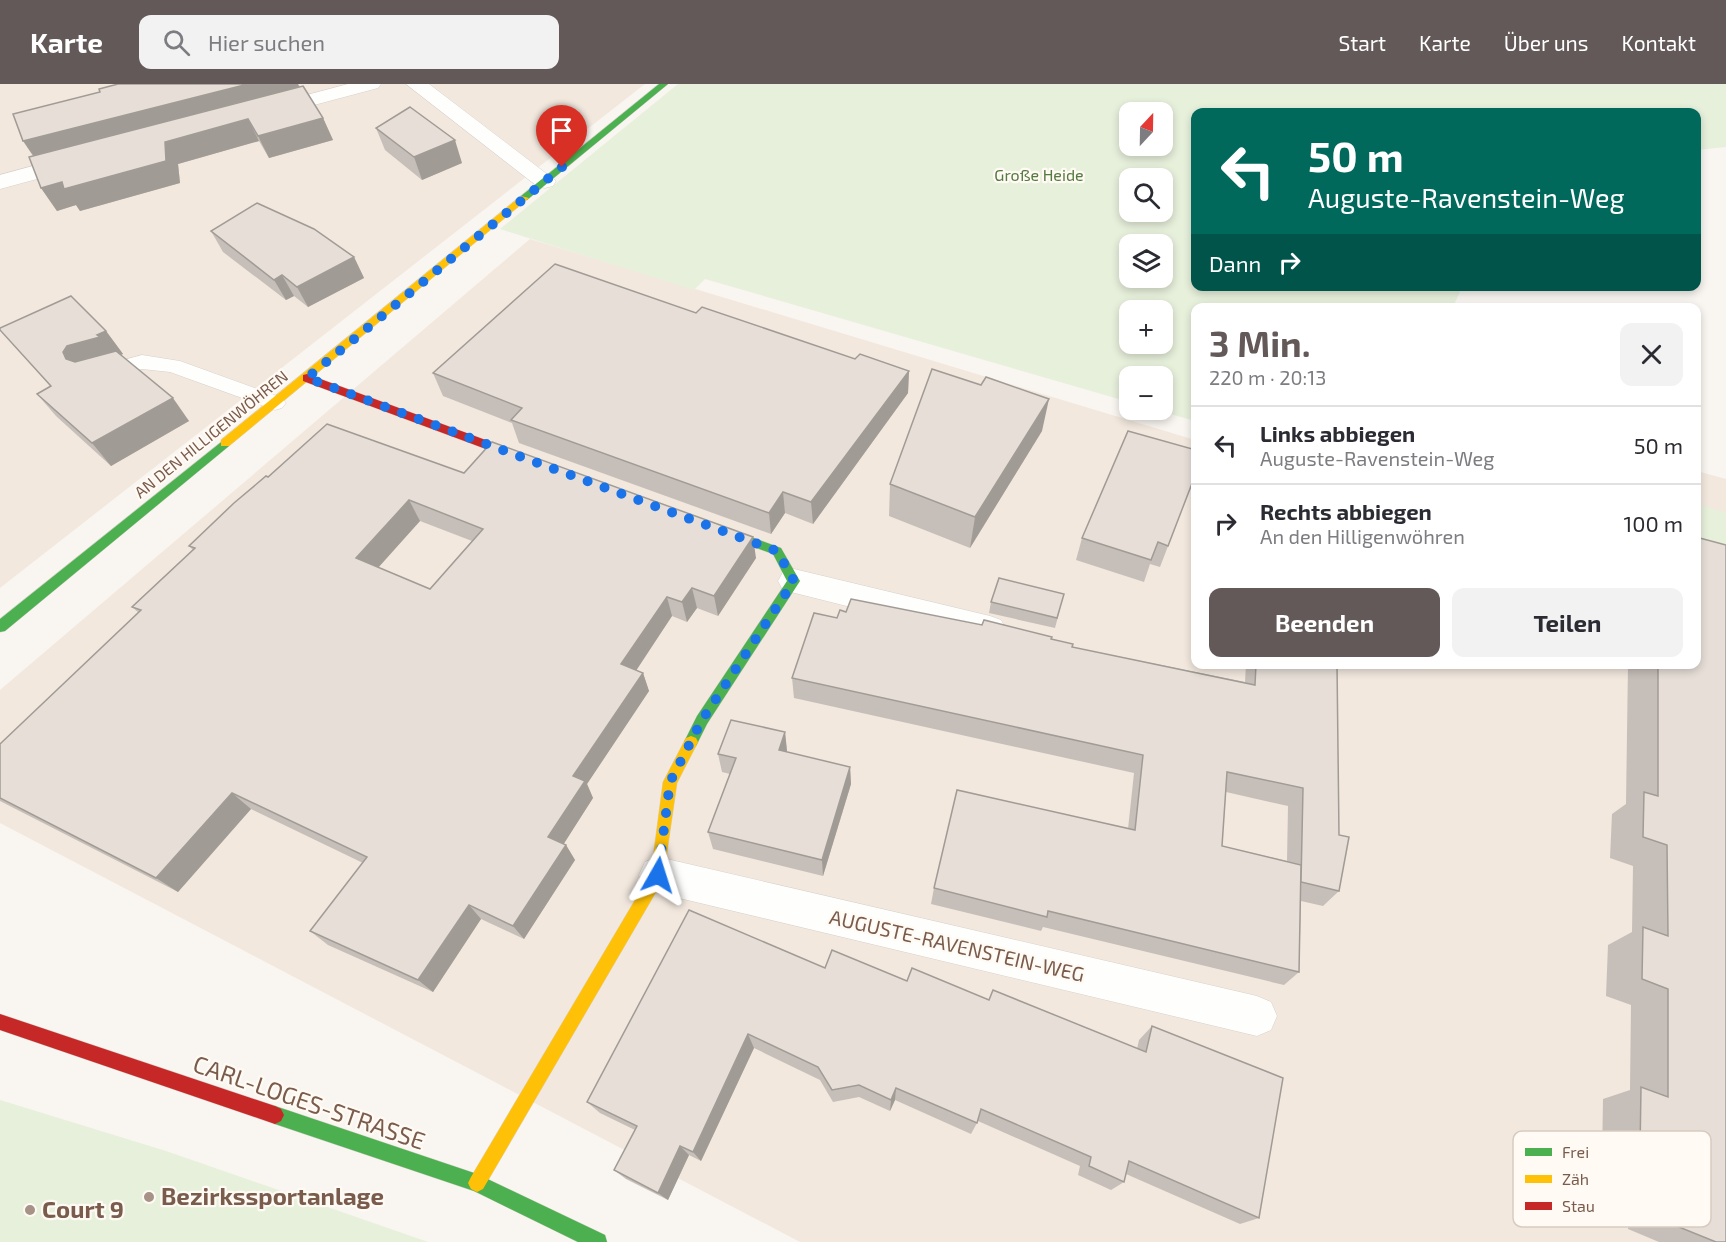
<!DOCTYPE html>
<html lang="de">
<head>
<meta charset="utf-8">
<style>
  :root { --surface:#fff; --page:#f2f2f3; --text:#2b2b33; --muted:#7c7c81; --line:#e1e1e2; --accent:#625958 }
  body { margin:0; font-family:"Exo 2",sans-serif; background:var(--page); color:var(--text); height:100vh; display:flex; flex-direction:column; font-size:22px; white-space:nowrap }
  * { box-sizing:border-box; margin:0 }
  p { font-size:20px; color:var(--muted) }
  .icon { flex:none; width:33px; height:33px; fill:none; stroke:currentColor; stroke-width:2; stroke-linecap:round; stroke-linejoin:round }
  .map { position:relative; flex:1; overflow:hidden }
  .sheet { position:absolute; left:1191px; top:219px; width:510px; height:366px; display:flex; flex-direction:column; background:var(--surface); border-radius:12px; box-shadow:0 3px 9px #0003 }
  .sheet>* { flex:none }
  .hud { position:absolute; left:1191px; top:24px; width:510px; height:183px; border-radius:12px; box-shadow:0 3px 9px #0003; background:#00695c; color:#fff; overflow:hidden }
  .needle { width:39px; rotate:22deg }
  .controls { position:absolute; left:1119px; top:18px; display:grid; gap:12px }
  .controls a { display:grid; place-items:center; width:54px; height:54px; border-radius:12px; background:var(--surface); box-shadow:0 3px 9px #0003; font-size:30px }
  .pin { position:absolute; display:grid; place-items:center; width:51px; height:51px; color:#fff; margin:-62px -26px; border-radius:50% 50% 50% 0; rotate:-45deg; box-shadow:0 0 6px #0007 }
  .pin .icon { rotate:45deg }
  .me { position:absolute; width:66px; margin:-33px; rotate:6deg; stroke-linejoin:round; filter:drop-shadow(0 0 4px #0008) }
  .turn { display:flex; align-items:center; gap:21px; height:126px; padding:0 18px; font-size:27px }
  .turn .icon { width:78px; height:78px; stroke-width:2.5 }
  .turn b { display:block; font-size:42px; line-height:51px }
  .then { display:flex; align-items:center; height:57px; padding:0 18px; background:#0003; gap:12px; font-size:22px }
  .round { display:grid; place-items:center; flex:none; width:63px; height:63px; border-radius:12px; background:var(--page) }
  .headline { display:flex; align-items:center; justify-content:space-between; height:102px; padding:0 18px }
  h1 { font-size:36px; font-weight:700; line-height:45px; color:var(--accent) }
  .primary-button { display:flex; gap:12px; margin-top:auto; padding:12px 18px }
  .primary-button a { flex:1; height:69px; border-radius:12px; background:var(--accent); color:#fff; font-size:24px; font-weight:700; line-height:69px; text-align:center }
  .primary-button a+a { background:var(--page); color:var(--text) }
  ul { padding:0; list-style:none }
  li { display:flex; align-items:center; gap:18px; height:78px; padding:0 18px; border-top:2px solid var(--line) }
  li div { flex:1 }
  li b { display:block; font-size:22px }
  li em { font-style:normal }
  header { display:flex; align-items:center; gap:36px; box-sizing:border-box; height:84px; padding:0 30px; background:var(--accent); color:#fff }
  header strong { font-size:28px }
  nav { display:flex; gap:33px; margin-inline-start:auto; font-size:21px }
  .search { width:420px; height:54px; background:var(--page); display:flex; align-items:center; gap:15px; box-sizing:border-box; padding:0 21px; border-radius:12px; color:var(--muted); font-size:22px }
  .map>svg:first-child { display:block }
  .residential { fill:#f2e8de }
  .green { fill:#e7f0db; fill-rule:evenodd }
  .lines { fill:none; stroke-linecap:round; stroke-linejoin:round }
  .lane-casing { stroke:#d7d1cb; stroke-width:1 }
  .street-casing { stroke:#d7d1cb; stroke-width:1 }
  .fast-casing { stroke:#d9d2cb; stroke-width:1 }
  .slow-casing { stroke:#d9d2cb; stroke-width:1 }
  .jam-casing { stroke:#d9d2cb; stroke-width:1 }
  .lane { fill:#fefefd; fill-rule:evenodd }
  .street { fill:#fefefd; fill-rule:evenodd }
  .fast { fill:#4caf50; fill-rule:evenodd }
  .slow { fill:#ffc107; fill-rule:evenodd }
  .jam { fill:#c62828; fill-rule:evenodd }
  .wall { fill:#c6bfb9; fill-rule:evenodd }
  .shaded-wall { fill:#a19b96 }
  .building { fill:#e6ded7; stroke:#a19b96; stroke-width:1.5; fill-rule:evenodd }
  .route { stroke:#1a73e8; stroke-width:10; stroke-dasharray:0 18 }
  .poi-dot { fill:#a69286; stroke:#fffaf3; stroke-width:2 }
  .labels { text-anchor:middle; stroke-width:4.5; stroke-linejoin:round; paint-order:stroke }
  .far-park-label { font-size:16px; fill:#537a41; stroke:#fffaf3 }
  .far-street-label { font-size:16px; fill:#7a5c4d; stroke:#fffaf3 }
  .street-label { font-size:20px; fill:#7a5c4d; stroke:#fffaf3 }
  .near-street-label { font-size:24px; fill:#7a5c4d; stroke:#fffaf3 }
  .near-poi-label { font-size:24px; font-weight:bold; fill:#7a5c4d; stroke:#fffaf3; text-anchor:start }
  .key { fill:#fffaf3; stroke:#d7cbc1; stroke-width:1.5 }
  .key-label { font-size:16px; fill:#7a5c4d }
</style>
</head>
<body>
<header>
<strong>Karte</strong>
<div class="search"><svg class="icon" aria-label="search" viewBox="0 0 24 24"><circle cx="10" cy="10" r="6"/><path d="M15 15l6 6"/></svg>Hier suchen</div>
<nav><a>Start</a><a>Karte</a><a>Über uns</a><a>Kontakt</a></nav>
</header>
<div class="map">
<svg width="1726" height="1158" viewBox="0 0 1726 1158">
  <rect width="100%" height="100%" fill="#f9f5f0"/>
  <g class="residential">
    <polygon points="0,0 645,0 0,504"/>
    <polygon points="530,155 1195,356 1196,580 1696,580 1697,387 1726,395 1726,1158 800,1158 0,739 0,606"/>
  </g>
  <g class="green">
    <path d="M678,0H1726V63L1697,66L1696,28H1196V202L1462,203L1453,223L1196,224L1195,337L1156,326H1162V292H1130L1129,318L705,195L694,206L500,145ZM1130,28H1162V62H1130ZM1130,94H1162V128H1130ZM1130,160H1162V194H1130ZM1130,226H1162V260H1130Z"/>
    <polygon points="1701,421 1726,429 1726,482 1697,473 1696,422"/>
    <polygon points="0,1016 166,1067 428,1158 0,1158"/>
  </g>
  <g class="lines">
    <defs>
      <polygon id="lane" points="142,271 180,277 282,314 286,319 282,324 275,326 170,288 142,285 98,297 91,295 88,290 91,285"/>
      <g id="street">
        <polygon points="348,0 381,0 378,4 269,33 262,31 259,27 262,23"/>
        <polygon points="406,0 429,0 556,97 553,102 545,104 537,102"/>
        <polygon points="77,70 85,72 88,77 85,82 0,105 0,91"/>
        <polygon points="794,485 990,532 1001,536 1006,545 1001,554 990,558 783,506 778,497 783,488"/>
        <polygon points="658,773 1257,912 1271,918 1277,932 1271,946 1257,952 658,809 645,804 639,791 645,778"/>
      </g>
      <g id="fast">
        <polygon points="659,0 668,0 527,116 521,116 521,112"/>
        <polygon points="225,355 229,356 229,362 5,547 0,548 0,535"/>
        <polygon points="711,438 781,464 800,497 707,640 696,662 691,664 686,662 684,658 697,632 787,497 773,470 707,446 705,443"/>
        <polygon points="275,1022 477,1090 605,1151 607,1158 578,1158 474,1107 275,1040 269,1037 266,1031 269,1025"/>
      </g>
      <g id="slow">
        <polygon points="521,112 529,114 229,362 221,362 221,356"/>
        <polygon points="691,652 696,654 698,658 677,699 663,796 483,1105 477,1108 471,1105 468,1099 471,1093 651,789 663,698 686,654"/>
      </g>
      <g id="jam">
        <polygon points="307,290 534,374 536,377 534,380 526,380 303,297 303,291"/>
        <polygon points="0,930 275,1022 281,1025 284,1031 281,1037 275,1040 0,946"/>
      </g>
    </defs>
    <use href="#lane" class="lane-casing"/>
    <use href="#street" class="street-casing"/>
    <use href="#fast" class="fast-casing"/>
    <use href="#slow" class="slow-casing"/>
    <use href="#jam" class="jam-casing"/>
    <use href="#lane" class="lane"/>
    <use href="#street" class="street"/>
    <use href="#fast" class="fast"/>
    <use href="#slow" class="slow"/>
    <use href="#jam" class="jam"/>
  </g>
  <g class="wall">
    <polygon points="118,0 298,0 323,34 333,56 269,74 259,57 178,80 180,99 80,127 76,121 57,127 41,104 100,8"/>
    <polygon points="376,44 462,79 422,96 385,66"/>
    <polygon points="211,147 354,173 364,194 308,223 294,212 286,216 223,168"/>
    <polygon points="696,229 855,275 909,287 908,309 813,440 785,429 771,450 519,359 512,339 443,312 433,289"/>
    <polygon points="0,246 106,247 123,270 121,271 189,337 111,382 56,332 37,310 50,302"/>
    <polygon points="981,301 1042,347 970,464 889,432 890,400"/>
    <path d="M464,389L756,474L718,532L697,524L687,538L672,532L636,586L643,589L649,607L587,700L593,714L563,760L566,761L575,776L524,855L481,835L433,908L328,861L310,847L363,779L251,725L178,808L0,717V660L139,529L132,523L193,466L189,462L268,393ZM420,437L472,457L430,505L378,483Z"/>
    <polygon points="1196,389 1160,483 1150,480 1144,498 1076,476 1082,454"/>
    <polygon points="1064,510 1055,544 989,529 991,518"/>
    <path d="M846,528L1051,555L1072,563L1245,598L1246,580H1337L1339,807L1323,822L1301,817L1299,888L1284,901L1043,843L1041,847L931,820L934,804L1128,745L1134,689L794,614L792,594L837,534ZM1226,708L1288,722L1287,777L1222,762Z"/>
    <polygon points="1628,580 1696,580 1726,1158 1659,1158 1628,1145 1629,1087 1602,1075 1603,1015 1630,1006 1631,921 1606,912 1608,861 1632,848 1633,782 1610,774 1612,730 1626,720"/>
    <polygon points="785,648 787,668 850,683 851,700 823,792 713,765 708,748 730,690 722,688 718,670"/>
    <polygon points="825,884 907,897 989,916 1137,965 1139,956 1152,942 1259,1134 1240,1140 1126,1090 1124,1098 1111,1106 1078,1091 1080,1082 978,1037 971,1050 895,1016 890,1027 859,1013 833,1018 820,996 754,964 701,1077 689,1071 668,1116 626,1095 614,1086 635,1046 600,1029 587,1018"/>
  </g>
  <g class="shaded-wall">
    <polygon points="248,0 298,0 302,10 38,79 23,57"/>
    <polygon points="323,34 333,56 269,74 258,52"/>
    <polygon points="248,35 259,57 178,80 180,99 80,127 76,121 57,127 41,104 165,58"/>
    <polygon points="455,56 462,79 422,96 414,73"/>
    <polygon points="354,173 364,194 308,223 297,203"/>
    <polygon points="282,191 294,212 286,216 274,196"/>
    <polygon points="106,247 123,270 85,285 66,275 63,268 67,262"/>
    <polygon points="909,287 908,309 813,440 811,418"/>
    <polygon points="173,314 189,337 111,382 92,359"/>
    <polygon points="1049,315 1042,347 970,464 975,433"/>
    <polygon points="783,408 785,429 771,450 769,429"/>
    <polygon points="409,416 420,437 369,494 356,474"/>
    <polygon points="753,453 756,474 718,532 714,512"/>
    <polygon points="692,504 697,524 687,538 682,518"/>
    <polygon points="667,513 672,532 628,599 621,580"/>
    <polygon points="643,589 649,607 587,700 593,714 558,769 548,753 573,692"/>
    <polygon points="785,648 787,667 781,684 779,666"/>
    <polygon points="850,683 851,700 823,792 822,776"/>
    <polygon points="232,709 251,725 178,808 156,794"/>
    <polygon points="566,761 575,776 524,855 513,842"/>
    <polygon points="469,821 481,835 433,908 418,896"/>
    <polygon points="748,950 754,964 701,1077 693,1068"/>
    <polygon points="896,1004 895,1016 890,1027 891,1016"/>
    <polygon points="680,1062 689,1071 668,1116 658,1109"/>
  </g>
  <g class="building">
    <polygon points="118,0 248,0 23,57 13,30 100,8 99,5"/>
    <polygon points="303,2 323,34 258,52 248,35 165,58 166,77 64,105 62,98 41,104 29,73"/>
    <polygon points="410,23 455,56 414,73 376,44"/>
    <polygon points="257,119 314,145 354,173 297,203 282,191 274,196 211,147"/>
    <polygon points="555,180 696,229 702,223 855,275 860,270 909,287 811,418 783,408 769,429 511,336 522,324 433,289"/>
    <polygon points="71,212 106,247 97,251 100,253 67,262 63,268 66,275 75,278 116,267 173,314 92,359 37,310 51,302 0,246 0,244"/>
    <polygon points="932,285 981,301 986,293 1049,315 975,433 890,400"/>
    <path d="M327,340L464,389L492,358L753,453L714,512L692,504L682,518L667,513L621,580L643,589L573,692L585,697L548,753L566,761L513,842L469,821L418,896L310,847L367,773L232,709L156,794L0,714V660L141,526L132,523L195,464L189,462L234,419L266,392L268,393ZM409,416L483,445L430,505L356,474Z"/>
    <polygon points="1128,347 1196,366 1196,389 1168,462 1158,458 1151,476 1082,454"/>
    <polygon points="1696,453 1726,461 1726,1158 1716,1158 1669,1139 1669,1078 1640,1066 1641,1003 1668,1013 1668,905 1642,895 1643,843 1668,852 1667,761 1643,753 1644,708 1658,712 1658,580 1696,580"/>
    <polygon points="999,494 1064,510 1057,534 991,518"/>
    <polygon points="851,515 982,541 984,536 1052,553 1051,555 1073,560 1072,563 1255,601 1256,580 1337,580 1339,751 1349,753 1339,807 1301,798 1303,704 1227,688 1222,762 1301,781 1299,888 1048,827 1047,833 934,804 957,706 1135,746 1143,671 792,594 814,529 837,534 840,526 846,528"/>
    <polygon points="731,636 785,648 779,666 850,683 822,776 708,748 736,674 718,670"/>
    <polygon points="689,826 825,884 832,866 907,897 912,884 989,916 993,906 1146,968 1152,942 1283,994 1259,1134 1129,1077 1124,1098 1089,1082 1091,1073 981,1025 977,1039 896,1004 891,1016 859,1001 832,1006 818,983 748,950 693,1068 680,1062 658,1109 614,1086 637,1042 587,1018"/>
  </g>
  <g class="lines">
    <polyline class="route" points="562,83 307,294 777,467 794,497 702,636 670,698 658,791"/>
  </g>
  <g class="poi-dot">
    <circle cx="149" cy="1113" r="6"/>
    <circle cx="30" cy="1126" r="6"/>
  </g>
  <g class="labels">
    <g class="far-park-label">
      <text x="1039" y="97">Große Heide</text>
    </g>
    <g class="far-street-label">
      <text transform="translate(211 350) rotate(-39)" y="6">AN DEN HILLIGENWÖHREN</text>
    </g>
    <g class="street-label">
      <text transform="translate(957 862) rotate(13)" y="7">AUGUSTE-RAVENSTEIN-WEG</text>
    </g>
    <g class="near-street-label">
      <text transform="translate(309 1019) rotate(19)" y="8">CARL-LOGES-STRASSE</text>
    </g>
    <g class="near-poi-label">
      <text x="161" y="1121">Bezirkssportanlage</text>
      <text x="42" y="1134">Court 9</text>
    </g>
  </g>
  <rect x="1513" y="1047" width="198" height="96" rx="9" class="key"/>
  <rect x="1525" y="1064" width="27" height="8" fill="#4caf50"/>
  <rect x="1525" y="1091" width="27" height="8" fill="#ffc107"/>
  <rect x="1525" y="1118" width="27" height="8" fill="#c62828"/>
  <g class="key-label">
    <text x="1562" y="1074">Frei</text>
    <text x="1562" y="1101">Zäh</text>
    <text x="1562" y="1128">Stau</text>
  </g>
</svg>
<div class="controls">
<a><svg class="needle" viewBox="-14 -14 28 28"><path d="M0-13l5 13h-10z" fill="#e53935"/><path d="M0 13l5-13h-10z" fill="#7c7c81"/></svg></a>
<a><svg class="icon" aria-label="search" viewBox="0 0 24 24"><circle cx="10" cy="10" r="6"/><path d="M15 15l6 6"/></svg></a>
<a><svg class="icon" aria-label="layers" viewBox="0 0 24 24"><path d="M12 4l9 5-9 5-9-5zM3 14l9 5 9-5"/></svg></a>
<a>+</a>
<a>−</a>
</div>
<div class="pin" style="left:562px;top:83px;background:#d93025"><svg class="icon" aria-label="arrive" viewBox="0 0 24 24"><path d="M6 21V4h12l-3 4 3 4H6"/></svg></div>
<svg class="me" style="left:658px;top:791px" viewBox="-20 -20 40 40"><path d="M0-17L14 15 0 8-14 15z" fill="#1a73e8" stroke="#fff" stroke-width="4"/></svg>
<div class="hud">
<div class="turn"><svg class="icon" aria-label="left" viewBox="0 0 24 24"><path d="M17 20v-9H6M10 6l-5 5 5 5"/></svg><div><b>50 m</b>Auguste-Ravenstein-Weg</div></div>
<div class="then">Dann<svg class="icon" aria-label="right" viewBox="0 0 24 24"><path d="M7 20v-9h11M14 6l5 5-5 5"/></svg></div>
</div>
<section class="sheet">
<div class="headline"><div><h1>3 Min.</h1><p>220 m · 20:13</p></div><a class="round"><svg class="icon" aria-label="close" viewBox="0 0 24 24"><path d="M6 6l12 12M18 6L6 18"/></svg></a></div>
<ul>
<li><svg class="icon" aria-label="left" viewBox="0 0 24 24"><path d="M17 20v-9H6M10 6l-5 5 5 5"/></svg><div><b>Links abbiegen</b><p>Auguste-Ravenstein-Weg</p></div><em>50 m</em></li>
<li><svg class="icon" aria-label="right" viewBox="0 0 24 24"><path d="M7 20v-9h11M14 6l5 5-5 5"/></svg><div><b>Rechts abbiegen</b><p>An den Hilligenwöhren</p></div><em>100 m</em></li>
</ul>
<div class="primary-button"><a>Beenden</a><a>Teilen</a></div>
</section>
</div>
</body>
</html>
